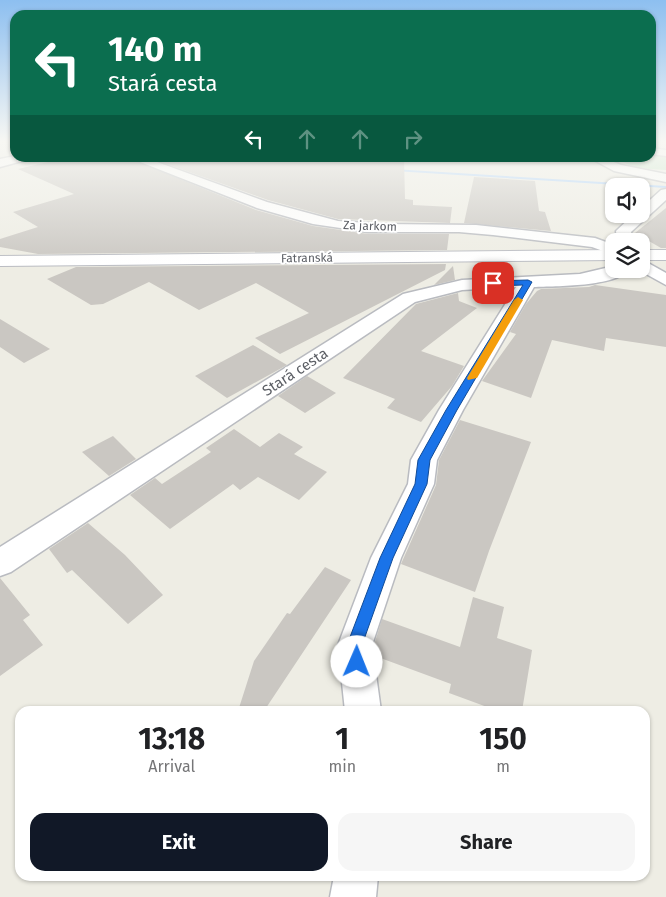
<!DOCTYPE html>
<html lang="en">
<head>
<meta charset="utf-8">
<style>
  :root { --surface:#fff; --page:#f6f6f6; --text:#202124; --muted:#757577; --accent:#111827 }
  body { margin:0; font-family:"Fira Sans",sans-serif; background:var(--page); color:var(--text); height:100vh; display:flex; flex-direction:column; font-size:19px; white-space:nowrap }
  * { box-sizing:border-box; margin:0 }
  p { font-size:16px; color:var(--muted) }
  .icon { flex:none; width:28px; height:28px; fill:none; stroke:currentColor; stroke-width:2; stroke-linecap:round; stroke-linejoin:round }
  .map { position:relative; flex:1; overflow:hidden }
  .sheet { position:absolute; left:15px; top:706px; width:635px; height:175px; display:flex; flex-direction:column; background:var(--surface); border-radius:15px; box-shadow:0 1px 4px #0004 }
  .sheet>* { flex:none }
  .top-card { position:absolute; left:10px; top:10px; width:646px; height:152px; border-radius:15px; box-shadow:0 1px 4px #0004; background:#0b6e4f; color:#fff; overflow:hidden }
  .fabs { position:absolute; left:605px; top:178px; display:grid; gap:10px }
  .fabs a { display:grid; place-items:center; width:45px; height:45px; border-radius:10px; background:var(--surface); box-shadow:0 1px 4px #0004; font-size:25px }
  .pin { position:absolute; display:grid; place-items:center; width:42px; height:42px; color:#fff; margin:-21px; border-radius:10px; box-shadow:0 2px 8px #0006 }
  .me { position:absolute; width:55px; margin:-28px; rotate:1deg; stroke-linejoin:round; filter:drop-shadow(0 0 4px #0008) }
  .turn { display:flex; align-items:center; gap:18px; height:105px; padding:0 15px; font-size:22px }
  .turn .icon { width:65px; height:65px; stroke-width:2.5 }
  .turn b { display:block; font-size:35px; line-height:42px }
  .lanes { display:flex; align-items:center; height:48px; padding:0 15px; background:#0003; justify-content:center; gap:25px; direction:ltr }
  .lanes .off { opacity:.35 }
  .eta { display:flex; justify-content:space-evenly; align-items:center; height:85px; text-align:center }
  .eta b { font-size:30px; font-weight:700; line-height:35px }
  .action { display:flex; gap:10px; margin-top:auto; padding:10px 15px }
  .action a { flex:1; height:58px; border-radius:15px; background:var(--accent); color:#fff; font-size:20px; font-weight:700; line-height:58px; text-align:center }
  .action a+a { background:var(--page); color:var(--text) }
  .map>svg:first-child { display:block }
  .green { fill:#c1e5c5 }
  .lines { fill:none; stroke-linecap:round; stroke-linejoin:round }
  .stream { fill:#a6cffd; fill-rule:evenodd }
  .building { fill:#cac7c2 }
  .minor-casing { stroke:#b9bbc0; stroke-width:3 }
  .secondary-casing { stroke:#babcc2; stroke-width:2 }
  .minor { fill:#fff; fill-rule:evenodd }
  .secondary { fill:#fff; fill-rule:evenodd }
  .route { fill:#1a73e8; stroke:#114b97 }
  .slow { fill:#f59e0b }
  .labels { text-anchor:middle; stroke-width:4; stroke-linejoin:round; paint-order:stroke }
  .far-street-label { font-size:12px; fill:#5c5f65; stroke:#fff }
  .street-label { font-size:15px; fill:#5c5f65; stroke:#fff }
</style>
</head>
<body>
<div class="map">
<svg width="666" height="897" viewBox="0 0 666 897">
  <rect width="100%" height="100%" fill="#eeede4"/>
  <polygon class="green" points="651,153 666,155 666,170 635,168 616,158 651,158"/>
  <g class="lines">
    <polygon class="stream" points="393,169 666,186 666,188 394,171"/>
  </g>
  <g class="building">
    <polygon points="65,158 128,158 256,210 313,226 368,234 449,234 447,250 38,254 0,247 0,239 38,227 13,212 74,194 18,169"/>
    <polygon points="150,158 404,158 405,199 413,200 413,205 452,207 450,223 338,219 268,200"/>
    <polygon points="474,177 535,181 539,211 545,212 551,231 464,223"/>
    <polygon points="666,208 666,248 661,248 635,233"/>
    <polygon points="446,264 445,270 280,354 255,338 309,313 256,283 199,310 149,282 103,304 91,305 47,279 76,267"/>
    <polygon points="453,266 455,280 434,285"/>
    <polygon points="595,285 666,295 666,347 606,338 604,351 552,340 531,398 482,381 516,334 510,332 526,304 537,291 541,289 589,287"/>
    <polygon points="458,293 459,301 477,308 421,351 464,366 452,386 421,422 387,408 395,399 343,378 416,304"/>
    <polygon points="0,319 50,349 24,363 0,347"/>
    <polygon points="253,345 287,365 227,398 195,376"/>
    <polygon points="307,376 336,393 305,413 278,396"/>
    <polygon points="460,420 531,442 489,551 475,592 401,564 436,485 439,460"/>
    <polygon points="234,429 260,447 279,433 303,447 294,454 327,472 299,500 258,477 240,490 233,484 170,529 130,495 155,478 162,484 211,452 206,448"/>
    <polygon points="113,436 136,459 109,476 82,452"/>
    <polygon points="88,523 125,555 163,595 128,624 72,570 67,573 49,549"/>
    <polygon points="325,567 351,580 264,711 238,711 254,661 287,613 290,614"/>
    <polygon points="0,578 30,615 23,620 43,645 0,676"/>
    <polygon points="473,597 504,607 497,638 532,650 522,711 498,711 449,693 451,684 375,656 374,645 382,619 460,647"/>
  </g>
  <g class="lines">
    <defs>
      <g id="minor">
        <polygon points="651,148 666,150 666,156 651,154"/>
        <polygon points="15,156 28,158 26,160 0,167 0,159"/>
        <polygon points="130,158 146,158 267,202 338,221 383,224 476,225 595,238 614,245 614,255 592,247 493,235 459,232 368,232 313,224 257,208"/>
        <polygon points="590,158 604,158 621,165 666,174 666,182 614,171"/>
        <polygon points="666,189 666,200 631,232 633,241 617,241 616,231 634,214 641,214 641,208 661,190"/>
        <polygon points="641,259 666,273 666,285 637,269 641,269"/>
        <path d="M614,266V269H629C617,287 555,286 534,287L463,410L437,460L434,484L401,558L372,645L381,711H345L338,645L371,558L408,484L411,460L439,410L516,287L462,290L415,302L11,572L0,576V547L403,294L462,280L580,274Z"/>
        <polygon points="334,876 378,876 376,897 330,897"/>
      </g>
      <g id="secondary">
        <polygon points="614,250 614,260 0,266 0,256"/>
        <rect x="641" y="250" width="25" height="10"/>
      </g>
    </defs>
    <use href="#minor" class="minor-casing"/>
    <use href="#secondary" class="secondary-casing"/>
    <use href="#minor" class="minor"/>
    <use href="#secondary" class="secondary"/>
  </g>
  <linearGradient id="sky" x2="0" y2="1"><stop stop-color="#8dbff0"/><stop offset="0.53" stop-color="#f7f7f3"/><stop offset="1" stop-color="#f7f7f3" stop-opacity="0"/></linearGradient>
  <rect width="666" height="266" fill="url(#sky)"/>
  <polygon class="route" points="528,280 532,282 457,410 430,460 427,484 393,558 362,645 365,662 362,668 357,670 351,668 347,645 380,558 415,484 418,460 446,410 523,285 493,286 489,283 493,281"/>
  <polygon class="slow" points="518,297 523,300 477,378 468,380 467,378 514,300"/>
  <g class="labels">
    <g class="far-street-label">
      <text transform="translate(370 226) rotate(2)" y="4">Za jarkom</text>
      <text transform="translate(307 258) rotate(-1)" y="4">Fatranská</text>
    </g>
    <g class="street-label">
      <text transform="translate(295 372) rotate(-33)" y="5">Stará cesta</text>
    </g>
  </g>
</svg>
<div class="fabs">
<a><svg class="icon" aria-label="sound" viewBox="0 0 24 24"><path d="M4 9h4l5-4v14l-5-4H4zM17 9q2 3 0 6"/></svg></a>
<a><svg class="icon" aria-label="layers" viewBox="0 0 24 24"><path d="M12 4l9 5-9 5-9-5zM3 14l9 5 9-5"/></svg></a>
</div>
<div class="pin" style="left:493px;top:283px;background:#d93025"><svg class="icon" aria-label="arrive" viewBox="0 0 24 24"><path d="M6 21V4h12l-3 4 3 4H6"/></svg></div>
<svg class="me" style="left:357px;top:662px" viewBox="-20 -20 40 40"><circle r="19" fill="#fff"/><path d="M0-13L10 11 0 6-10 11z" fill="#1a73e8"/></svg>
<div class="top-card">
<div class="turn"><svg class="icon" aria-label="left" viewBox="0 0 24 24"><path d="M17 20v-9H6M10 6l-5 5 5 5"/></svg><div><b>140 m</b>Stará cesta</div></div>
<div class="lanes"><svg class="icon" aria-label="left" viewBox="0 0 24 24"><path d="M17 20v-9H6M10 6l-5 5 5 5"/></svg><svg class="icon off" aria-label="ahead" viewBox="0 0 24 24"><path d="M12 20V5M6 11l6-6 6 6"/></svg><svg class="icon off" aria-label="ahead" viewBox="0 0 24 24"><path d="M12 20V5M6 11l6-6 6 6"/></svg><svg class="icon off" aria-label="right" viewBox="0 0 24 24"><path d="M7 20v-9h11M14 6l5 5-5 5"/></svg></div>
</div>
<section class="sheet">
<div class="eta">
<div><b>13:18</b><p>Arrival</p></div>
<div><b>1</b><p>min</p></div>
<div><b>150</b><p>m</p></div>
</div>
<div class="action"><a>Exit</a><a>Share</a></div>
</section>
</div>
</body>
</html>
